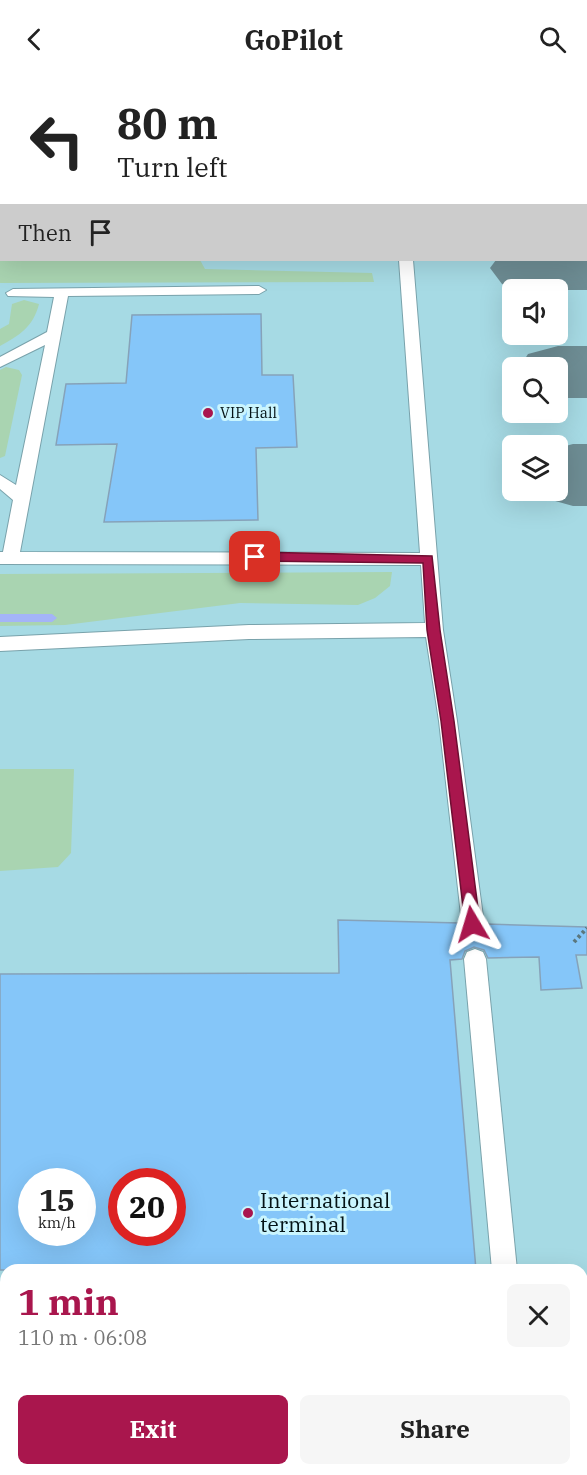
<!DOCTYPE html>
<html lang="en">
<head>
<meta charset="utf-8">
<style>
  :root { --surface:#fff; --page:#f6f6f6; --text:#222; --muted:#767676; --accent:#a9164d }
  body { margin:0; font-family:"IBM Plex Serif",serif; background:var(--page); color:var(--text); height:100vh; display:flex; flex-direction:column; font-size:22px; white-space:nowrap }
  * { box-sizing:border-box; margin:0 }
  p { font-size:20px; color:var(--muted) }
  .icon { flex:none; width:33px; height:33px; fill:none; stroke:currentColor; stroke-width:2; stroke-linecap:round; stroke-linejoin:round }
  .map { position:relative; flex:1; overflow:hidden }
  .details { position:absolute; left:0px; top:1186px; width:588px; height:212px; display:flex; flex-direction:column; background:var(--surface); border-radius:18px 18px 0 0; box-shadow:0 6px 24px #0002 }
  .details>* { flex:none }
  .banner { position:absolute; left:0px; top:0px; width:588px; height:183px; box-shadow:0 6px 24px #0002; background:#fff; color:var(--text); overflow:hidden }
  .tools { position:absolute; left:502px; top:201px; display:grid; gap:12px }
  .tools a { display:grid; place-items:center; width:66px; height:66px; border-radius:9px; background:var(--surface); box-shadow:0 6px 24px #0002; font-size:30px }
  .speed { position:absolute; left:18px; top:1090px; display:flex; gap:12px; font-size:30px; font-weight:700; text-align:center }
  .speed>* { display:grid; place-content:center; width:78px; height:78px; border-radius:50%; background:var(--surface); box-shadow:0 6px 24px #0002; line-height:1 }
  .speed small { font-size:15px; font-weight:400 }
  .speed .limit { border:9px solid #d22; background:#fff; color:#111 }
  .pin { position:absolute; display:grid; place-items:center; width:51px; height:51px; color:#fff; margin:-26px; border-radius:12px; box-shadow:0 3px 9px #0006 }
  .me { position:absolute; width:66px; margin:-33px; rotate:353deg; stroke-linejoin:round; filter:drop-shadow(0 0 4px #0008) }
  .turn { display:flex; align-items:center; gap:21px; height:126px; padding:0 18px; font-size:27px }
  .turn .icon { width:78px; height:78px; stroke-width:2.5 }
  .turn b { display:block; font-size:42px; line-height:51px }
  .then { display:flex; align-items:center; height:57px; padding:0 18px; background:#0003; gap:12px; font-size:22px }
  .round { display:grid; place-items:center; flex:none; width:63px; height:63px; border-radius:9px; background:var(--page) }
  .summary { display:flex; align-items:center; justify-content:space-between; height:102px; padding:0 18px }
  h1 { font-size:36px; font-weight:700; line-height:45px; color:var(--accent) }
  .button { display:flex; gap:12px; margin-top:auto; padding:12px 18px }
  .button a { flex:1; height:69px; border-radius:9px; background:var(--accent); color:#fff; font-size:24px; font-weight:700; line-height:69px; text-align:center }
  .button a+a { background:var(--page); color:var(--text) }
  header { display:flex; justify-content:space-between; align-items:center; height:78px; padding:0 18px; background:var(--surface); font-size:27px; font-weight:700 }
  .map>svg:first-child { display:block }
  .built { fill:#a6dae4; fill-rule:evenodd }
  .green { fill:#a9d4b1 }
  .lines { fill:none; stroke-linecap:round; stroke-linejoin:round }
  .stream { fill:#a4b4f7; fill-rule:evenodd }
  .taxiway { fill:#6e8d94; fill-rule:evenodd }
  .building { fill:#85c6f9; stroke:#86a2b9; stroke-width:1.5; fill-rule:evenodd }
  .lane-casing { stroke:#79a2ab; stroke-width:2 }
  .path { stroke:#5b777d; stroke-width:4; stroke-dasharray:3 3; stroke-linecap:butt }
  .lane { fill:#fff; fill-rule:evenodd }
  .route { fill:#a9164d; stroke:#6e0e32; stroke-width:1.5 }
  .poi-dot { fill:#a9164d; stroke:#caf5fe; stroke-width:2 }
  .labels { text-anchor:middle; stroke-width:6; stroke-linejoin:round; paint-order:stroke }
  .far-poi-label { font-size:15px; fill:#041316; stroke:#caf5fe; text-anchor:start }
  .near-poi-label { font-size:21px; fill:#041316; stroke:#caf5fe; text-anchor:start }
</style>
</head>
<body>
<header><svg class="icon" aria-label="back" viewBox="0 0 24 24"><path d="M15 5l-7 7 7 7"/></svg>GoPilot<svg class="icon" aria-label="search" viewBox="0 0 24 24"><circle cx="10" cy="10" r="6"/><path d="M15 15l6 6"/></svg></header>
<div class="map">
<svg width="587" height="1397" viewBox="0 0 587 1397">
  <rect width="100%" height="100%" fill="#bde8f1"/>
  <path class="built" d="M0,0H587V1397H0ZM2,2H586V182H2ZM513,212H558V256H513ZM513,290H558V334H513ZM513,368H558V412H513ZM32,1104H82V1155H32ZM122,1104H172V1155H122ZM6,1192H582V1392H6Z"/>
  <g class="green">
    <polygon points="0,180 200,182 205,191 372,195 374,204 0,205"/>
    <path d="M24,222L39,226C33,249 20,257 0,268V251L9,246L12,226Z"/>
    <polygon points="6,289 19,292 22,297 5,378 0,380 0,292"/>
    <polygon points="392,494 390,508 375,520 358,527 240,525 65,547 0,548 0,496"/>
    <polygon points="0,691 74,691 71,775 58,789 0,793"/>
  </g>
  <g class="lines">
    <polygon class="stream" points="0,536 52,536 57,540 52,544 0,544"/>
    <g class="taxiway">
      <rect x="586" y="25" width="1" height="40"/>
      <polygon points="587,166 587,212 522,212 502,206 490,190 496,182 586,182"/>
      <polygon points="558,268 587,268 587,320 558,320 558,290 519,290 528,276"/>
      <polygon points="573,366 587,366 587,428 573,428 541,419 537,412 558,412 558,370"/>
    </g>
  </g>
  <g class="building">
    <polygon points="261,236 262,297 293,297 297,369 256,370 258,442 104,444 117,366 56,367 66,306 126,305 132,237"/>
    <path d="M338,842L460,845L463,854L472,857L482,855L486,846L587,849V877H576L582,910L541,912L539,879L488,880L484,872L474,869L465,873L462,881L450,882L476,1192H0V896L339,895ZM32,1104H82V1155H32ZM122,1104H172V1155H122Z"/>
  </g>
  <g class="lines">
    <defs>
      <g id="lane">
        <rect x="386" y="0" width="12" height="2"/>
        <rect x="0" y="148" width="2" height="8"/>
        <polygon points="399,182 413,182 443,552 457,643 484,846 481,853 473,855 465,853 462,846 439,643 426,559 249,561 0,573 0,559 249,547 425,545 421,487 0,486 0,474 3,474 13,422 0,411 0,397 16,407 45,267 0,289 0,279 47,254 54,219 8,218 6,215 13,211 259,208 266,212 259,216 68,218 20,474 420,475"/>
        <polygon points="475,871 483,874 486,881 517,1192 492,1192 464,881 467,874"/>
        <polygon points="509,1392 537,1392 538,1397 510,1397"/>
      </g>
    </defs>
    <use href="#lane" class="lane-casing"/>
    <polyline class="path" points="574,864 587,850"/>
    <use href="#lane" class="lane"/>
  </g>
  <polygon class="route" points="255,474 432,478 440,552 454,643 480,846 478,850 472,852 467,850 465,846 441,643 427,552 423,485 255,483 249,479"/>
  <g class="poi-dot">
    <circle cx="208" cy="335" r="6"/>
    <circle cx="248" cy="1135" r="6"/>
  </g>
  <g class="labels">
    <g class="far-poi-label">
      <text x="220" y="340">VIP Hall</text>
    </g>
    <g class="near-poi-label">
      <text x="260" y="1130">International<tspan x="260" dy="24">terminal</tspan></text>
    </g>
  </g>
</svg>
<div class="tools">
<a><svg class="icon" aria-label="sound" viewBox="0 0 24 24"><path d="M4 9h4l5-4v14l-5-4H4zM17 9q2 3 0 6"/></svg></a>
<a><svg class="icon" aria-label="search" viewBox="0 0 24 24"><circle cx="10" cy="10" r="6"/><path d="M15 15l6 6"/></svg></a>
<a><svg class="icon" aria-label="layers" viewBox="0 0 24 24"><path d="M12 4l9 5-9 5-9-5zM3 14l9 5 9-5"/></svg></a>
</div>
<div class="speed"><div>15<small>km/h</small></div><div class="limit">20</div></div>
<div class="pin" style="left:255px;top:479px;background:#d93025"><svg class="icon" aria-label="arrive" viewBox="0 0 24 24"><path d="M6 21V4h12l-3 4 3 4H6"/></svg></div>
<svg class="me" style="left:472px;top:846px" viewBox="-20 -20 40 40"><path d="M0-17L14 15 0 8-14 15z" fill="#a9164d" stroke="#fff" stroke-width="4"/></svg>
<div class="banner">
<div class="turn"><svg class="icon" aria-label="left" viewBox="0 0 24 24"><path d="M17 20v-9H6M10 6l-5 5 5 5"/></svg><div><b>80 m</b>Turn left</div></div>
<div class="then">Then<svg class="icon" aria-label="arrive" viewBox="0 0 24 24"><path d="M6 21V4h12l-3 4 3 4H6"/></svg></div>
</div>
<section class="details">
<div class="summary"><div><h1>1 min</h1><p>110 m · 06:08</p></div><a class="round"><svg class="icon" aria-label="close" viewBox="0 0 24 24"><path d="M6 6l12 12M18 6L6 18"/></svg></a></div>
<div class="button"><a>Exit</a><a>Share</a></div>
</section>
</div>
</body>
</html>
